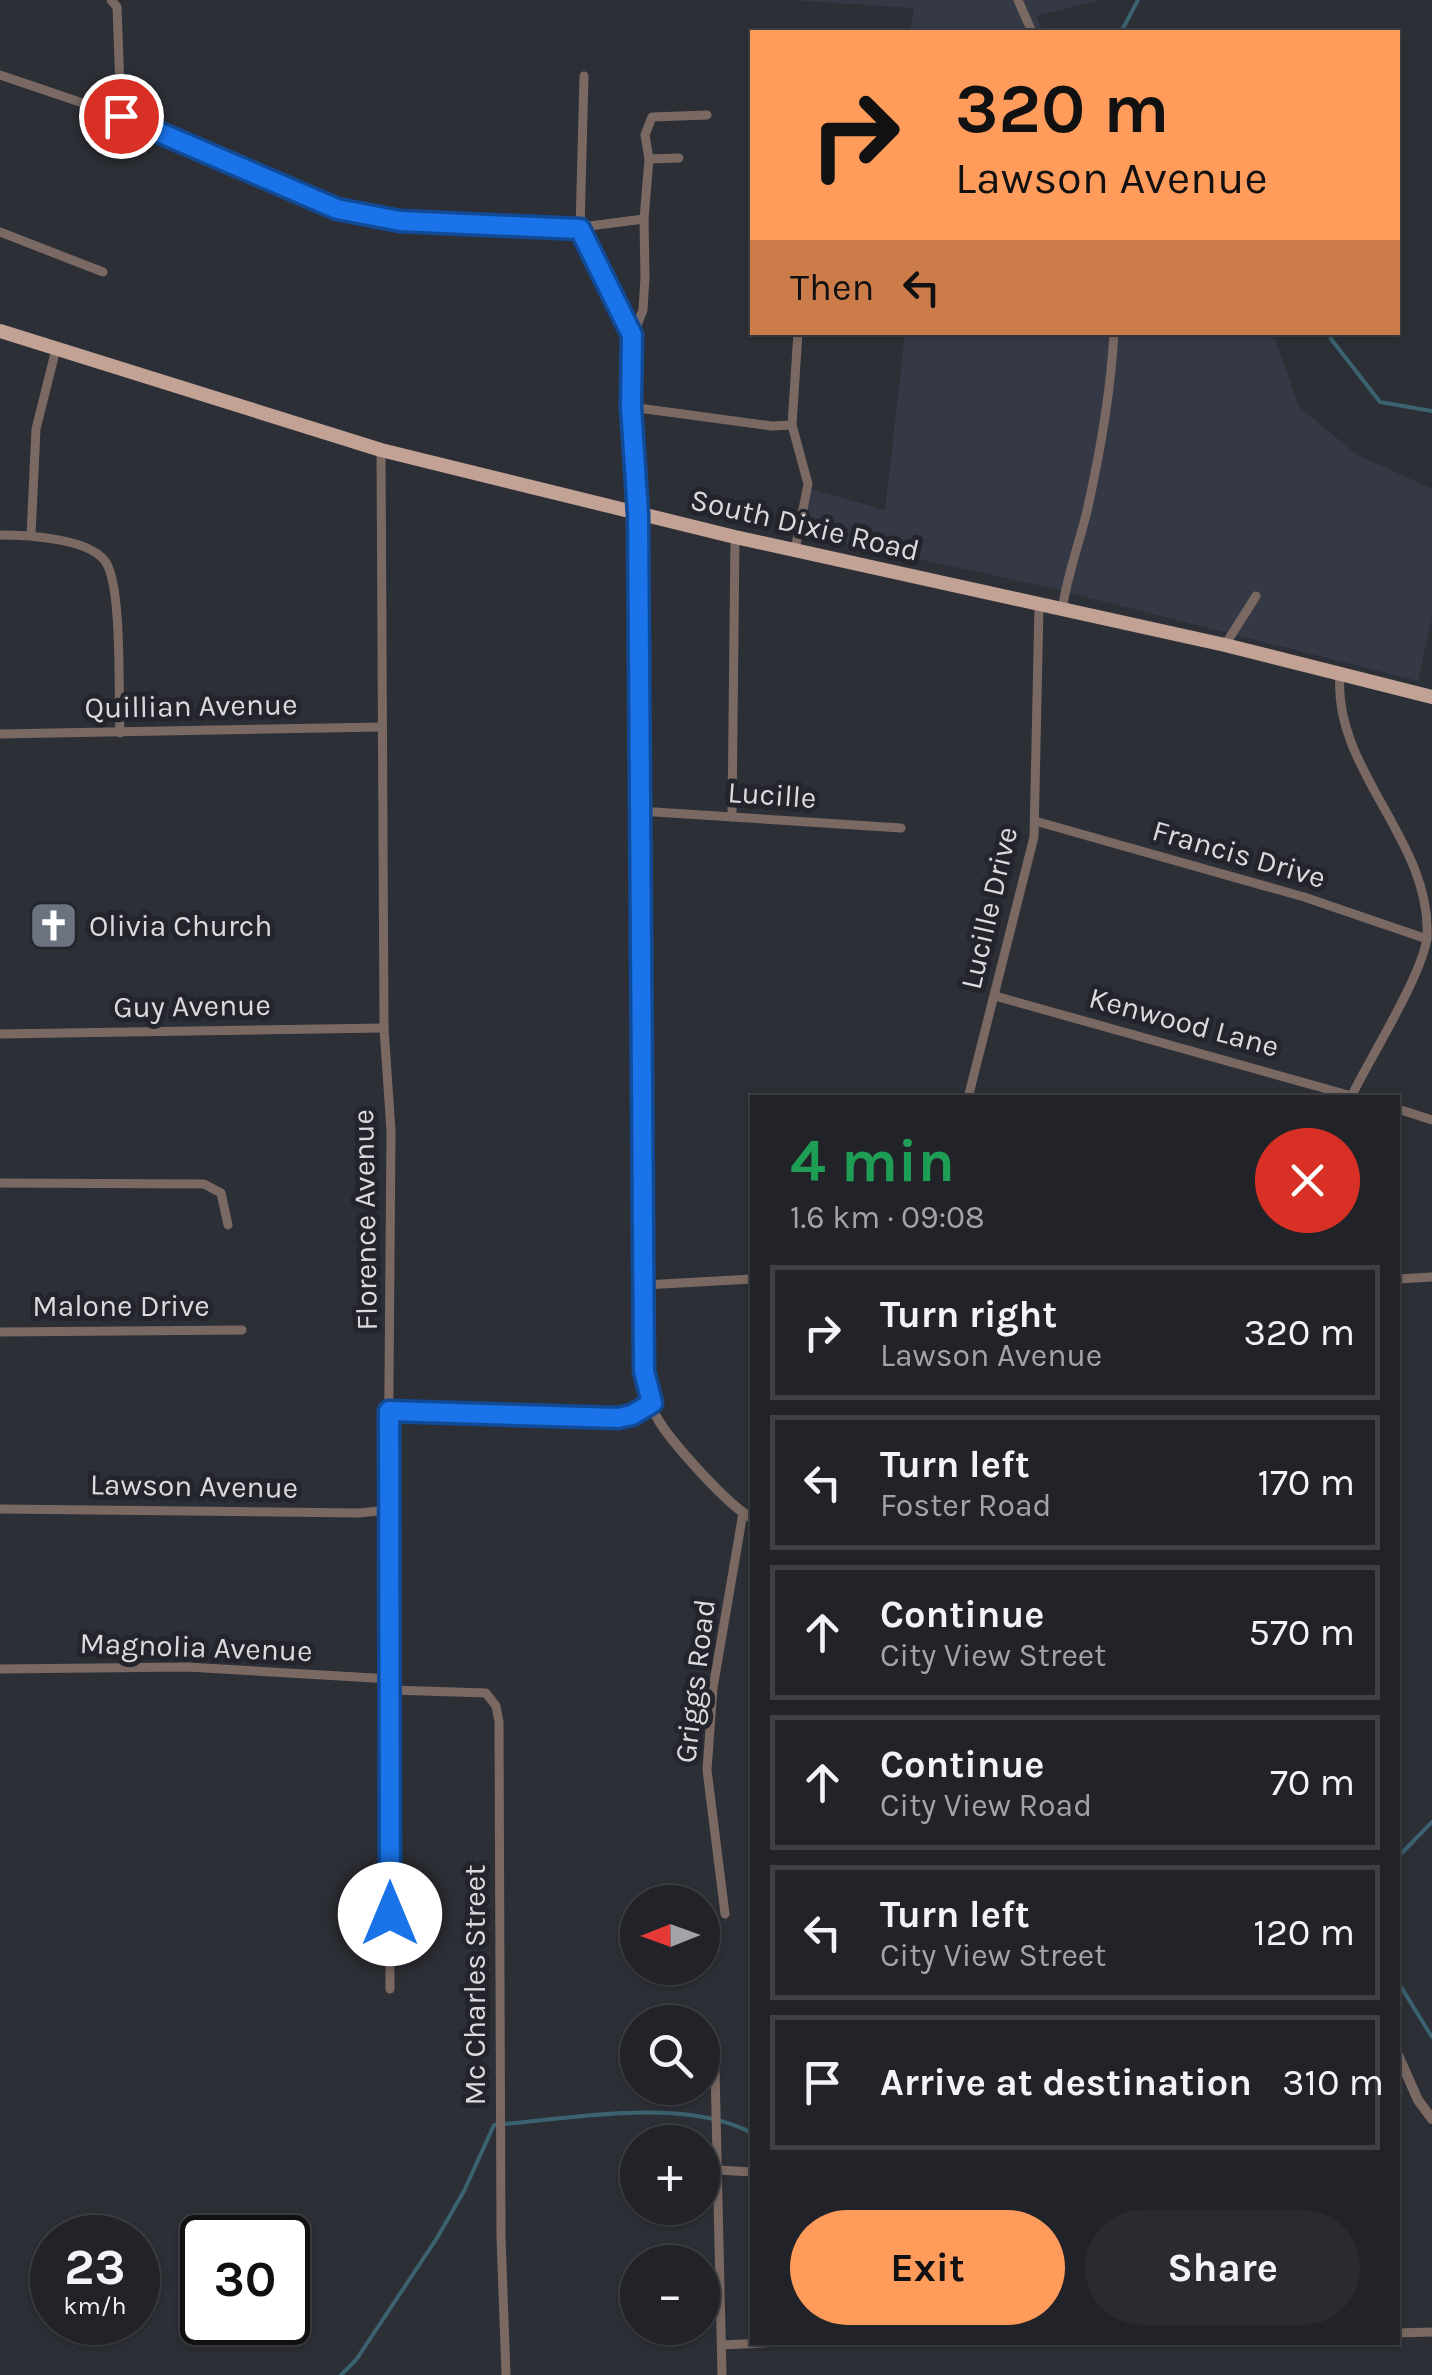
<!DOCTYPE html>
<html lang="en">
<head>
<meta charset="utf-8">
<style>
  :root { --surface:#222328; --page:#2a2b30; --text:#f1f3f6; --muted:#a2a4a8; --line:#3f4045; --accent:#ff9b5b }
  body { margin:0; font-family:Karla,sans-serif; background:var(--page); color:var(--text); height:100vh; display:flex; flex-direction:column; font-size:38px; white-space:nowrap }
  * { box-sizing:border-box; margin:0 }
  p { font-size:32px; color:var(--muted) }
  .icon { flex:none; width:55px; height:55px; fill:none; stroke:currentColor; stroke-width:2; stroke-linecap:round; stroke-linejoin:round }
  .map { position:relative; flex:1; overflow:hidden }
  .details { position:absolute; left:750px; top:1095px; width:650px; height:1250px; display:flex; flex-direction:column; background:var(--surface); border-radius:0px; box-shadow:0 2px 8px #0004,0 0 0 2px var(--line) }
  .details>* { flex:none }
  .banner { position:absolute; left:750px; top:30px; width:650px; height:305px; border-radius:0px; box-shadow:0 2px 8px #0004,0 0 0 2px var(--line); background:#ff9b5b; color:#111; overflow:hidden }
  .needle { width:65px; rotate:269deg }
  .controls { position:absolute; left:620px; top:1885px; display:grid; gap:20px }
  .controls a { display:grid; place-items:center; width:100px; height:100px; border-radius:50%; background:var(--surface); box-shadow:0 2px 8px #0004,0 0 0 2px var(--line); font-size:50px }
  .speed { position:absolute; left:30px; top:2215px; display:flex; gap:20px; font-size:50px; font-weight:700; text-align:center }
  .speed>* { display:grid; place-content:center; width:130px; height:130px; border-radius:50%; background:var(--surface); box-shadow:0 2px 8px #0004,0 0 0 2px var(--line); line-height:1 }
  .speed small { font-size:25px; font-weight:400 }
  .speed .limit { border:5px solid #111; border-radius:15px; background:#fff; color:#111 }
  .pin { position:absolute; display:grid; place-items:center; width:85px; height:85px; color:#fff; margin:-42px; border:5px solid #fff; border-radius:50%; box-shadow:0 2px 10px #0007 }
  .me { position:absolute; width:110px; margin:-55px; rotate:0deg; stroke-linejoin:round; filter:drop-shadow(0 0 8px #0008) }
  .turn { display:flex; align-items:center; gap:35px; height:210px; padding:0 40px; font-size:45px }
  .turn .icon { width:130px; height:130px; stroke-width:2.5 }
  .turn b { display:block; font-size:70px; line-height:85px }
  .then { display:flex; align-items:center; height:95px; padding:0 40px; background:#0003; gap:20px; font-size:38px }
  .round { display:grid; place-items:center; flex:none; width:105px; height:105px; border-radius:52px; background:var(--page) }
  .overview { display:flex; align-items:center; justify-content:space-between; height:170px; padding:0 40px }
  h1 { font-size:60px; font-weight:700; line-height:75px; color:#1e9e55 }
  .cta { display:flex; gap:20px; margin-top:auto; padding:20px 40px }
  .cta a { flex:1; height:115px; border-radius:60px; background:var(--accent); color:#111; font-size:40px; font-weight:700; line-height:115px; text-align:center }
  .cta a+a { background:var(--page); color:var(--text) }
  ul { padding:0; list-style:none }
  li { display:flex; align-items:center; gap:30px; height:135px; margin:0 20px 15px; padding:0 20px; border:5px solid var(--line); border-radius:0px }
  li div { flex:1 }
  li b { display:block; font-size:38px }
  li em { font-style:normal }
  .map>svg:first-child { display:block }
  .built { fill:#353945 }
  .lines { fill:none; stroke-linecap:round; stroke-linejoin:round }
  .stream { stroke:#3a626f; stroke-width:4 }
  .minor { stroke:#7a6963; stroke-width:9 }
  .tertiary { stroke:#7a6963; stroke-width:10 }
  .primary { stroke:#c3a296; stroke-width:14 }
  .route-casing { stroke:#114b97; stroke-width:25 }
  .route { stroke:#1a73e8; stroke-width:18 }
  .labels { text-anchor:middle; stroke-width:10; stroke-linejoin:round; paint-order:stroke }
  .street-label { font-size:30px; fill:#dadbdf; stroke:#24252c }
  .poi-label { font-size:30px; fill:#dadbdf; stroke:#24252c; text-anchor:start }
</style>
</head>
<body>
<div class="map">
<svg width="1432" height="2375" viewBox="0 0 1432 2375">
  <rect width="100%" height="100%" fill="#2d2f36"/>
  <g class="built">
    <polygon points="787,0 1102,0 1036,16 1043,32 910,32 914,8"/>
    <polygon points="905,333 1270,333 1274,336 1299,407 1356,454 1432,489 1432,616 1418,681 1042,586 803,534 811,489 885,510"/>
  </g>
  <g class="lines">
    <g class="stream">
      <polyline points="1121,32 1138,0"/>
      <polyline points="1330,332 1331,339 1380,402 1432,411"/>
      <polyline points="1398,1857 1432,1822"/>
      <polyline points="1398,1982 1432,2037"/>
      <path d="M341,2375L356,2360L437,2238L464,2191L494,2125C570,2119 683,2096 752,2133"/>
    </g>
    <g class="minor">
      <polyline points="111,0 117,7 121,116"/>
      <polyline points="1018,0 1032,32"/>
      <polyline points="0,75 121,116 337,209 399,221 566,229 644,219"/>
      <polyline points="649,159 679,158"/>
      <polyline points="580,229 584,76"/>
      <polyline points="580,229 633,335"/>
      <polyline points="0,232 103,272"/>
      <polyline points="631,407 772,426 792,425"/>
      <polyline points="381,450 384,1028 391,1131 388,1510 390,1989"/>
      <polyline points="637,514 631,407 633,335 643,310 645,277 644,219 649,159 645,135 652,117 707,115"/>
      <path d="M0,535C26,535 88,538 105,561C123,585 118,699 120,733"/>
      <polyline points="31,535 36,429 56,349"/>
      <polyline points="795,550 808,484 792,425 798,332"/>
      <path d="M1062,610C1067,576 1079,544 1087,511C1100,453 1111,392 1114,332"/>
      <polyline points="1225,645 1256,596"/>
      <path d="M1340,674C1332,770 1432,840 1427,937C1423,974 1370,1058 1352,1095"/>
      <polyline points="0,734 382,727"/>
      <polyline points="639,811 901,828"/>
      <polyline points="732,817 735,537"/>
      <polyline points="1035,821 1304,897 1427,939"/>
      <polyline points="995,996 1359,1098"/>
      <polyline points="0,1034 384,1028"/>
      <polyline points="968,1098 1034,837 1039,606"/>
      <polyline points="1398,1109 1432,1120"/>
      <polyline points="0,1183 204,1184 221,1193 228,1225"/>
      <polyline points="1398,1279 1432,1277"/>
      <polyline points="644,1285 752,1279"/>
      <polyline points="0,1332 242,1330"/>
      <polyline points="389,1411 618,1418 632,1415 652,1403"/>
      <polyline points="0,1509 359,1513 388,1510"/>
      <polyline points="0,1669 187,1667 391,1679"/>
      <polyline points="391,1690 486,1693 496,1706 499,1722 501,2237 506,2375"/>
      <polyline points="725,1914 707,1770 713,1688 743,1513"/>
      <polyline points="715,2069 722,2375"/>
      <polyline points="718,2170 752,2172"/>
      <polyline points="1398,2333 1432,2332"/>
      <polyline points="722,2345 782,2342"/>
    </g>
    <g class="tertiary">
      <path d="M637,514L644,1371C647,1386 649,1403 656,1416C669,1440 729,1507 752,1518"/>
      <polyline points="1398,2055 1418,2100 1432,2119"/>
    </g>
    <polyline class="primary" points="0,331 381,450 735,537 1225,645 1432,697"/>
  </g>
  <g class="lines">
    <defs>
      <polyline id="route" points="121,116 337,209 400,221 580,229 632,335 631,407 638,514 644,1371 652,1403 632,1415 618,1418 389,1411 390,1914"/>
    </defs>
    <use href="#route" class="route-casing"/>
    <use href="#route" class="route"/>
  </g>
  <defs>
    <symbol id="church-square" viewBox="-11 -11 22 22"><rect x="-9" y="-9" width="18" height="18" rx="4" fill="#6b7280" stroke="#24252c"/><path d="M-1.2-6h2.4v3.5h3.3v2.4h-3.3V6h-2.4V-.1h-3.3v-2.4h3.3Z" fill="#fff"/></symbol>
  </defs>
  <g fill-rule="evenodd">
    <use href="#church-square" x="26" y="898" width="55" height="55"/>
  </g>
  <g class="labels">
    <g class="street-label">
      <text transform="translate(805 525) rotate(13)" y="10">South Dixie Road</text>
      <text transform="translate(191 706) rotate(-1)" y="10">Quillian Avenue</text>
      <text transform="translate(772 795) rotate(4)" y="10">Lucille</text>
      <text transform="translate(1239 854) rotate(16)" y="10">Francis Drive</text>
      <text transform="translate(989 908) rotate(-77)" y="10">Lucille Drive</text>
      <text transform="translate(192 1006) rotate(-1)" y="10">Guy Avenue</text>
      <text transform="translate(1184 1022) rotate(15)" y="10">Kenwood Lane</text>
      <text transform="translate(365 1220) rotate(-91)" y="10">Florence Avenue</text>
      <text x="121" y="1316">Malone Drive</text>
      <text transform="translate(194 1486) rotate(1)" y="10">Lawson Avenue</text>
      <text transform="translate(196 1647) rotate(2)" y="10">Magnolia Avenue</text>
      <text transform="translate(695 1681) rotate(-83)" y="10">Griggs Road</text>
      <text transform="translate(475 1985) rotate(-90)" y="10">Mc Charles Street</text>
    </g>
    <g class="poi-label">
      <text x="89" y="936">Olivia Church</text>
    </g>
  </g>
</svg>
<div class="controls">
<a><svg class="needle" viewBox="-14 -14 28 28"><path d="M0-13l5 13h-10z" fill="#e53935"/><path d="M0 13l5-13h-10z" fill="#a2a4a8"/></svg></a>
<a><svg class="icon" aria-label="search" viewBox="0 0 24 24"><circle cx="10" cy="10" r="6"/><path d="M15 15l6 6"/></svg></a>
<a>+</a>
<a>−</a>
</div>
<div class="speed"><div>23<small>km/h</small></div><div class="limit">30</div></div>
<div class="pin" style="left:121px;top:116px;background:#d93025"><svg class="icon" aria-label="arrive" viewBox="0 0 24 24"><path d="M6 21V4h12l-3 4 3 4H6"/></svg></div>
<svg class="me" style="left:390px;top:1914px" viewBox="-20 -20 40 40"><circle r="19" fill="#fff"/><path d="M0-13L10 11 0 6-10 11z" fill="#1a73e8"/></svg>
<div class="banner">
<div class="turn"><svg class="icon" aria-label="right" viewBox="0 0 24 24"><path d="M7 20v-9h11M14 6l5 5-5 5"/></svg><div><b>320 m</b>Lawson Avenue</div></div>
<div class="then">Then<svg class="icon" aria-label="left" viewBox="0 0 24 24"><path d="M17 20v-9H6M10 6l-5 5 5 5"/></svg></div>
</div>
<section class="details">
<div class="overview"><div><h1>4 min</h1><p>1.6 km · 09:08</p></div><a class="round" style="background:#d93025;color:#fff"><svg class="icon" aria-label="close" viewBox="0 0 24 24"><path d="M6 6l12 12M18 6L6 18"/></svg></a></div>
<ul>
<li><svg class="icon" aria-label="right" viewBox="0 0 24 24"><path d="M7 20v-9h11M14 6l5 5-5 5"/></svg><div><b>Turn right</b><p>Lawson Avenue</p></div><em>320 m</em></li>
<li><svg class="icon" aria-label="left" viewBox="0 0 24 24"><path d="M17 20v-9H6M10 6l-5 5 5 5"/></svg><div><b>Turn left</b><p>Foster Road</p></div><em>170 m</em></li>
<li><svg class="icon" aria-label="ahead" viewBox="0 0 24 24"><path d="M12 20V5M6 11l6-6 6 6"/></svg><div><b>Continue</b><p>City View Street</p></div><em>570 m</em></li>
<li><svg class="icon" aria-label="ahead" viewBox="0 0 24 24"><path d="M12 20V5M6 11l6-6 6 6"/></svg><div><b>Continue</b><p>City View Road</p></div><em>70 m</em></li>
<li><svg class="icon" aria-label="left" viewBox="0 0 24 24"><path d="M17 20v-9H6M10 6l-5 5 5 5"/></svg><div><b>Turn left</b><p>City View Street</p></div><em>120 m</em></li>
<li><svg class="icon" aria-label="arrive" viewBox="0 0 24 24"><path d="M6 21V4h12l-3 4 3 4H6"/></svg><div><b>Arrive at destination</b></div><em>310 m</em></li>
</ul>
<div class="cta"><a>Exit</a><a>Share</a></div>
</section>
</div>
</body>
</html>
